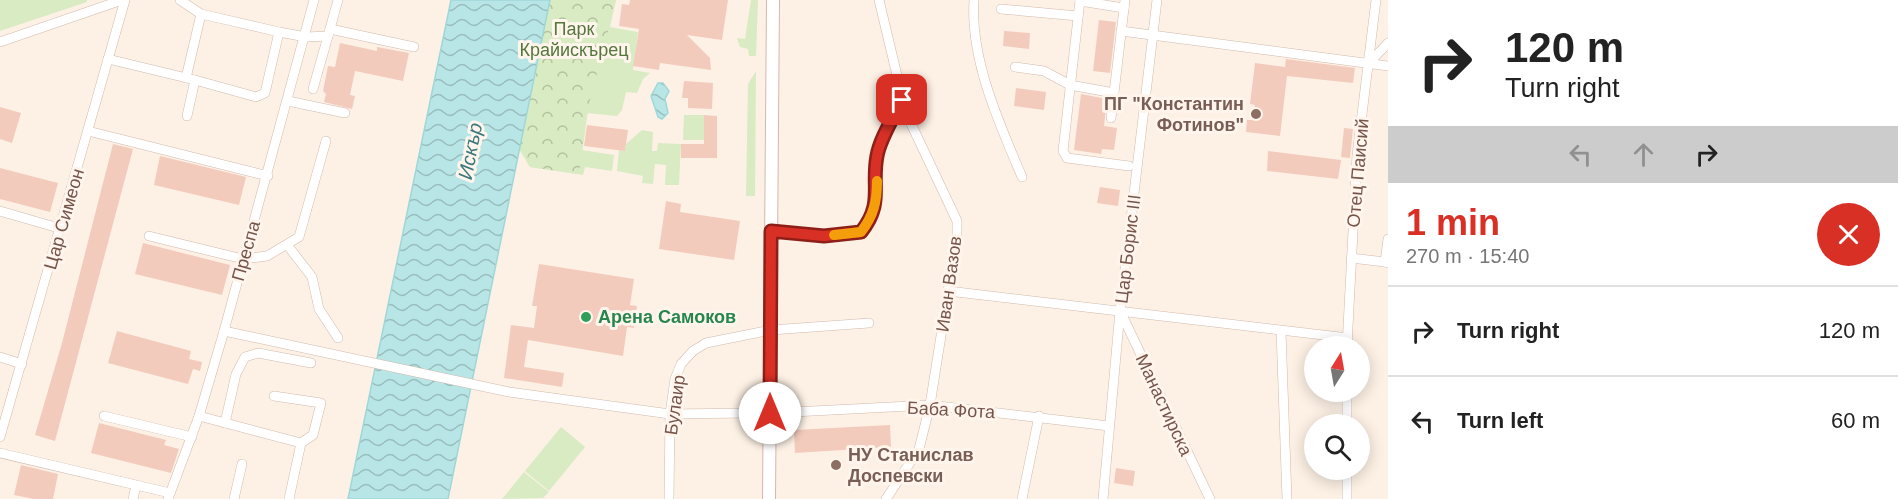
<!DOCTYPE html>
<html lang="en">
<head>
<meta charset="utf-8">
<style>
  :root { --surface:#fff; --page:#f2f2f2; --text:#222; --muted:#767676; --line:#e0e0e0; --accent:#d93025 }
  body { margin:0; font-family:Arial,sans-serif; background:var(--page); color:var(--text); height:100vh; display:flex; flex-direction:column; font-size:22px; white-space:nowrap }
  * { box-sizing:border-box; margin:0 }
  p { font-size:20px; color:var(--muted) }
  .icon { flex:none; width:33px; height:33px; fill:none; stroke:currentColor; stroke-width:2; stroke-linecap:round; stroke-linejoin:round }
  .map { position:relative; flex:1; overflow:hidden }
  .details { display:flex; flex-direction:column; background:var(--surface); width:510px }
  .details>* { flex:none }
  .hud { background:#fff; color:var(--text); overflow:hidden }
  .needle { width:39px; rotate:11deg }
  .fabs { position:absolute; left:1304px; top:336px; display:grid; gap:12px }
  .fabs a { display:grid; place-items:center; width:66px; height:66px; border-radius:50%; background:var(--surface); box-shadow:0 3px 15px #0003; font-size:30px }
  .pin { position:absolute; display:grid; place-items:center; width:51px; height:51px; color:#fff; margin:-26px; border-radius:12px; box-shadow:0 3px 9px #0006 }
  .me { position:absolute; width:66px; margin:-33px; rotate:0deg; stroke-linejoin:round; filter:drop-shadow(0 0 4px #0008) }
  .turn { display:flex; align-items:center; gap:21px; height:126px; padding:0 18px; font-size:27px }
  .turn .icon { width:78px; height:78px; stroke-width:2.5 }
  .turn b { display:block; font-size:42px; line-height:51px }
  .lanes { display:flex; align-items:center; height:57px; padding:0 18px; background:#0003; justify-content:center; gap:30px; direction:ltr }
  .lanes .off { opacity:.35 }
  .round { display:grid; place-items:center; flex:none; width:63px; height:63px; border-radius:32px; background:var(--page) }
  .summary { display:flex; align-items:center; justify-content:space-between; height:102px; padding:0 18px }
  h1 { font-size:36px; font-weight:700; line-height:45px; color:var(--accent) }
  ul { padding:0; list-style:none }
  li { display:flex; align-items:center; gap:18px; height:90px; padding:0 18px; border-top:2px solid var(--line) }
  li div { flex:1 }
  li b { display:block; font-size:22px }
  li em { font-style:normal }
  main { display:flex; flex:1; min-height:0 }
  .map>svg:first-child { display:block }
  .grass { fill:#d8ebc3 }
  .park { fill:url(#park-crowns) }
  .water { fill:url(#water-waves); stroke:#9ed7d9; stroke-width:1.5 }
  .building { fill:#f3cbbc }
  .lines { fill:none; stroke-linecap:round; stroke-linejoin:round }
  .street-casing { stroke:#d1b9ad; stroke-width:10 }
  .secondary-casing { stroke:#d4b8ab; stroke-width:14 }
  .street { stroke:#fff; stroke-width:9 }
  .secondary { stroke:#fff; stroke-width:12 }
  .route-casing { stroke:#8d1f18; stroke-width:15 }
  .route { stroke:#d93025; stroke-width:10 }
  .slow { stroke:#f59e0b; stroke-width:10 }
  .education-dot { fill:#8d6e63; stroke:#fff5ec; stroke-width:2 }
  .leisure-dot { fill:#2e9e5b; stroke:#fff5ec; stroke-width:2 }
  .labels { text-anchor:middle; stroke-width:6; stroke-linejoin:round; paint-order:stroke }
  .park-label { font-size:18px; fill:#55773e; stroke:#fff5ec }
  .education-label { font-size:18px; font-weight:bold; fill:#785e54; stroke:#fff5ec; text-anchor:end }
  .street-label { font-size:18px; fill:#765449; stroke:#fff5ec }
  .leisure-label { font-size:18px; font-weight:bold; fill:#27864d; stroke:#fff5ec; text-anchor:start }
  .water-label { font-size:20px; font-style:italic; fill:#3c797c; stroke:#fff5ec }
</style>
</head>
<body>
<main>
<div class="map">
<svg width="1388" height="499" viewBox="0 0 1388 499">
  <defs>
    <pattern id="park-crowns" width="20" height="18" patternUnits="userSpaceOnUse" patternTransform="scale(1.5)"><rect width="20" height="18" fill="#d8ebc3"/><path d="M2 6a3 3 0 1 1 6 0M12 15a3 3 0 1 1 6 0" fill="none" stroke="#b4c1a0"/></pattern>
    <pattern id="water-waves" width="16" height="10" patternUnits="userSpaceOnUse" patternTransform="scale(1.5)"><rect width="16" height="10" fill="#b8e6e7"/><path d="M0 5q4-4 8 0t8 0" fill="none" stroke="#9abdbd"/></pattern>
  </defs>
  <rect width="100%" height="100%" fill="#fdf1e5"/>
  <g class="grass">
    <polygon points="0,0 87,0 87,2 0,31"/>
    <polygon points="612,0 616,0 610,27 638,32 633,70 650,73 643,79 637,93 626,92 622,110 617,116 587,113 582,150 614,155 612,171 585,167 583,175 530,167 526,161 531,142"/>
    <polygon points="751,0 758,0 756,56 749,56 748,49 740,47 737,38 745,39"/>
    <polygon points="756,71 755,196 746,196 748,84"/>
    <polygon points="684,115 704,115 704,140 683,140"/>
    <polygon points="642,130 653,132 652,151 657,151 658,143 681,144 679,185 665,185 666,165 655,164 653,184 642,183 643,176 617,171 619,150 625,151 626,144"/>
    <polygon points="561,427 585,447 549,491 525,471"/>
    <polygon points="524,472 549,492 543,498 502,499"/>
  </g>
  <polygon class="park" points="550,0 616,0 589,104 579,174 530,167 519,149"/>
  <g class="water">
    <polygon points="451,0 550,0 448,499 348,499"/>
    <polygon points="658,83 663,83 669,91 665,99 668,113 662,119 658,117 651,96"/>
  </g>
  <g class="building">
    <polygon points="630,0 728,0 722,40 687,35 710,58 711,70 660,63 659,70 633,66 639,29 619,26 622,4 629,5"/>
    <polygon points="1099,20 1116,22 1110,73 1093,71"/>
    <polygon points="1004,31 1030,33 1029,49 1003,46"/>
    <polygon points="340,43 377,51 377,47 409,53 403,81 355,71 350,95 355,96 352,109 324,102 326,94 323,91 328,66 335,67"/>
    <polygon points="1286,59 1355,68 1353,83 1287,76 1280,136 1246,132 1247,120 1252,120 1255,105 1250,104 1255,63 1285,67"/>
    <polygon points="684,81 713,83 712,109 688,108 688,98 682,98"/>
    <polygon points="1016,88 1046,92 1044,110 1014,106"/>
    <polygon points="1081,94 1107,99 1104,126 1117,128 1114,150 1102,149 1101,154 1074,150"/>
    <polygon points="0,107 21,113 12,143 0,139"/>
    <polygon points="704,115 717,116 717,158 681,158 681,144 704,144"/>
    <polygon points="587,125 628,130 625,151 584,146"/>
    <polygon points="1344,128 1353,129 1350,158 1341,157"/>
    <polygon points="113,144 133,149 55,441 35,435 62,343"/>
    <polygon points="1268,151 1341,160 1338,179 1267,171"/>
    <polygon points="160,156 246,177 239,205 154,185"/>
    <polygon points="0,168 58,183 50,212 0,199"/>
    <polygon points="1100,187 1120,190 1118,206 1097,203"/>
    <polygon points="666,201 681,204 680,212 740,221 734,260 659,249"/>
    <polygon points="143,243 230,265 222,295 135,274"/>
    <polygon points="539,264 634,279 630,305 637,306 634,328 627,327 623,356 528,340 524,367 564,373 562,387 504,378 511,325 534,328 537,306 532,306"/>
    <polygon points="117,331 191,351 189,359 202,362 200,371 193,369 188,384 108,363"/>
    <polygon points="99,423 166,440 164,445 179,449 171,473 91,453"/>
    <polygon points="890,425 891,447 795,453 794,430"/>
    <polygon points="21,465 58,474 53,499 34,499 14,495"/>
    <polygon points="1116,468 1135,471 1133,486 1114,483"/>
  </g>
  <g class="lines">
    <defs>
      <g id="street">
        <polyline points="180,0 201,14 279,32"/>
        <polyline points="879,0 906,113 957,221 957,235 930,405 919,449 886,499"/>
        <path d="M974,0C970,59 999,123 1022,177"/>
        <polyline points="1080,0 1063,151 1067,158 1129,166"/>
        <polyline points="1080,1 1124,8"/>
        <polyline points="1001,9 1078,16"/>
        <polyline points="330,29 414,47"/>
        <polyline points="1121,31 1388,66"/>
        <polyline points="0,42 122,0"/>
        <polyline points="108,59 195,80 187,116"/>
        <polyline points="1368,64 1388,43"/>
        <polyline points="1015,67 1044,71 1070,85 1114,93"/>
        <polyline points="186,78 201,14"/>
        <polyline points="195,80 256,97 265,93 279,32 306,37 328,36 338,0"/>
        <polyline points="313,89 328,36"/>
        <polyline points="288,101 345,113"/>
        <polyline points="1111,118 1125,0"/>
        <polyline points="88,131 268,176"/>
        <polyline points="0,211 62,229"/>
        <path d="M771,231L824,236L861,232C884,203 871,187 877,156C880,138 894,117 902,100"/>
        <polyline points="149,236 243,259 267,256 299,237 326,141"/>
        <polyline points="1388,239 1385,262 1388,263"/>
        <polyline points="288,246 312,277 319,309 338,338"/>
        <polyline points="1351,258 1385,262"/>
        <polyline points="948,291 1348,338"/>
        <polyline points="1121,313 1210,499"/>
        <polyline points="224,331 509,392 670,414 749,413"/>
        <polyline points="1281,331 1287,499"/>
        <polyline points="1347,346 1357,155 1376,0"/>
        <polyline points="0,357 22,364"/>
        <polyline points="793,412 930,405 1109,426"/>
        <polyline points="104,416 192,437"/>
        <polyline points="199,416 301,443 313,435 321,403 274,396"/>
        <polyline points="225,423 236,374 245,357 258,353 311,363"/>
        <polyline points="1347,424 1347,392"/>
        <polyline points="0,437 125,0"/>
        <polyline points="0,453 170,493"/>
        <polyline points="133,499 136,486"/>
        <polyline points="168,499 199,416 224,331 314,0"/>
        <polyline points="234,499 242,464"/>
        <polyline points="289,499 301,443"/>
        <polyline points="669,499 670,414 675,379 681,364 693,351 706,343 771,330 869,323"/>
        <polyline points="1022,499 1039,416"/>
        <polyline points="1103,499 1120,311 1157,0"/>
        <polyline points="1347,499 1347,470"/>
      </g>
      <polyline id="secondary" points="769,499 773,0"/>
    </defs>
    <use href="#street" class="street-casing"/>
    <use href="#secondary" class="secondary-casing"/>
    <use href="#street" class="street"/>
    <use href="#secondary" class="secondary"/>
  </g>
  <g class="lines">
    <defs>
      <path id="route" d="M770,413L771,231L824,236L861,232C884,203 871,187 877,156C880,138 894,117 902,100"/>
    </defs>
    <use href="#route" class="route-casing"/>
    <use href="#route" class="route"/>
    <path class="slow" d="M834,235L861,232C874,215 877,201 877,181"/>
  </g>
  <g class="education-dot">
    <circle cx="1256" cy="114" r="6"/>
    <circle cx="836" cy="465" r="6"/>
  </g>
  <circle class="leisure-dot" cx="586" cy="317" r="6"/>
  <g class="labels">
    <g class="park-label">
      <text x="574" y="35">Парк<tspan x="574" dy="21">Крайискърец</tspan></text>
    </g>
    <g class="education-label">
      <text x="1244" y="110">ПГ "Константин<tspan x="1244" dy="21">Фотинов"</tspan></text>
      <text x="848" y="461" text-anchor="start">НУ Станислав<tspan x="848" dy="21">Доспевски</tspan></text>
    </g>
    <g class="street-label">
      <text transform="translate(1358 173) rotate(-85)" y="6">Отец Паисий</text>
      <text transform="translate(64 219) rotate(-74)" y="6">Цар Симеон</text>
      <text transform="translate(1128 249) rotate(-83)" y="6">Цар Борис III</text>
      <text transform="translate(246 251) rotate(-74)" y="6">Преспа</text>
      <text transform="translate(949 284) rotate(-82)" y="6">Иван Вазов</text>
      <text transform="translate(675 405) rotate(-82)" y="6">Булаир</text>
      <text transform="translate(1164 405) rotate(65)" y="6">Манастирска</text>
      <text transform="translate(951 410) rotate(3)" y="6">Баба Фота</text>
    </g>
    <g class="leisure-label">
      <text x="598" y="323">Арена Самоков</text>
    </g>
    <g class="water-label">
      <text transform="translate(470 151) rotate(-79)" y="7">Искър</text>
    </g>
  </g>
</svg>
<div class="fabs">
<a><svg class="needle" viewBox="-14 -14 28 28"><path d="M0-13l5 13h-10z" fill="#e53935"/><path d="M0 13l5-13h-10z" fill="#767676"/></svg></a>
<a><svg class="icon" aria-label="search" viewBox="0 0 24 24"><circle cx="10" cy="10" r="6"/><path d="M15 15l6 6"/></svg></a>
</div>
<div class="pin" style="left:902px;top:100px;background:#d93025"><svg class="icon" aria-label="arrive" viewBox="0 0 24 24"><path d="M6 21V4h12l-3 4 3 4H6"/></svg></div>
<svg class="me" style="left:770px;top:413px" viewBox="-20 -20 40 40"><circle r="19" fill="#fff"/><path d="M0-13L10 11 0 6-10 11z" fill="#d93025"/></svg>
</div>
<section class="details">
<div class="hud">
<div class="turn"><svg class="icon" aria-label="right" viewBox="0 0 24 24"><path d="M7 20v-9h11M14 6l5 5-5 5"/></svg><div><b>120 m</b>Turn right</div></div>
<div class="lanes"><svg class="icon off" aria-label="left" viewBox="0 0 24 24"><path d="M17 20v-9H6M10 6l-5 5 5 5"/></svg><svg class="icon off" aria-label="ahead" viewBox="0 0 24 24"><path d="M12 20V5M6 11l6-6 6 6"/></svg><svg class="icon" aria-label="right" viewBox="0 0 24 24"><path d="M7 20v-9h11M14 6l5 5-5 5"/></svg></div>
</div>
<div class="summary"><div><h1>1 min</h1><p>270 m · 15:40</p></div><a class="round" style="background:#d93025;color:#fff"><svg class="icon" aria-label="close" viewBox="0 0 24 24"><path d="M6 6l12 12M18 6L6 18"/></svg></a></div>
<ul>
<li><svg class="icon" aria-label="right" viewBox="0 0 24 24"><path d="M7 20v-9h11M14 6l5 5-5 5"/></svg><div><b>Turn right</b></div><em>120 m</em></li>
<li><svg class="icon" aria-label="left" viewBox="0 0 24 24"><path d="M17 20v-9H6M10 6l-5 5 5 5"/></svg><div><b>Turn left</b></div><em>60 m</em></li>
</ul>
</section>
</main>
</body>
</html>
